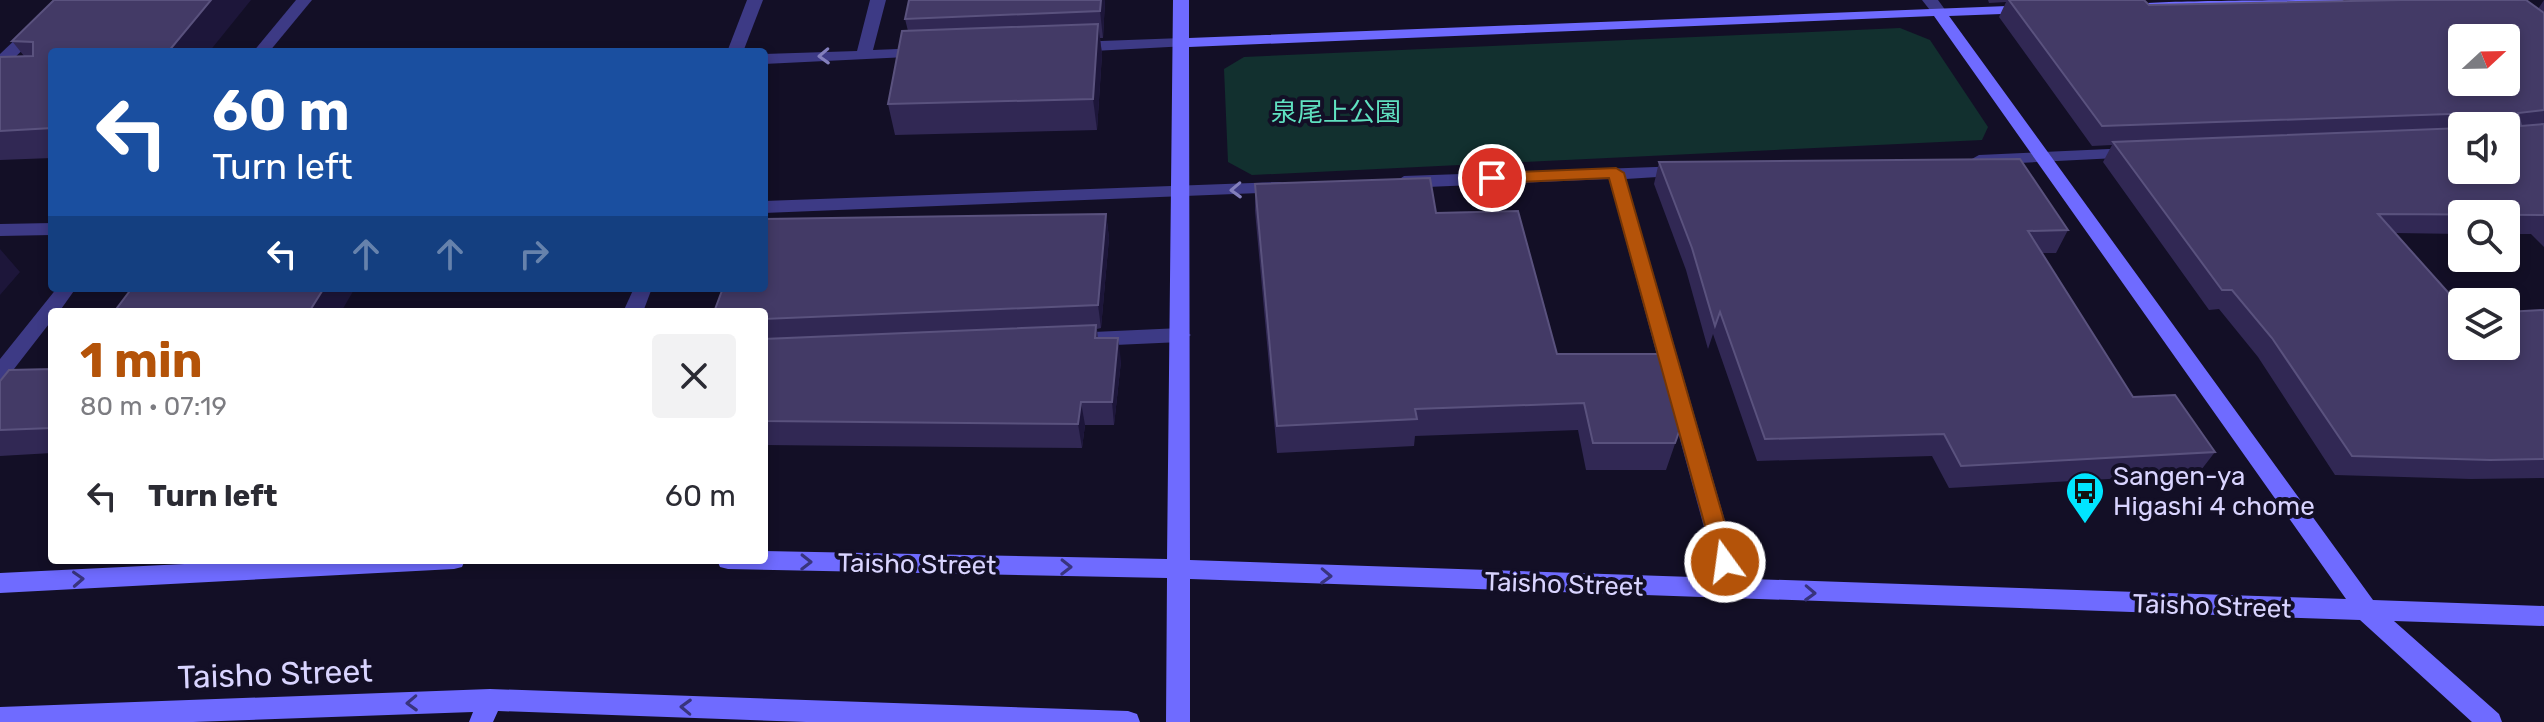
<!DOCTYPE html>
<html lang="en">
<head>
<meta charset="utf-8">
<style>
  :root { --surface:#fff; --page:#f2f2f3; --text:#2b2b33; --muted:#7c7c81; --accent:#b45309 }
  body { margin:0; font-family:Rubik,"Noto Sans JP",sans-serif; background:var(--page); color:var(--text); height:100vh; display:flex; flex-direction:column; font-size:30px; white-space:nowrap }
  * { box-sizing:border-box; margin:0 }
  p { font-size:26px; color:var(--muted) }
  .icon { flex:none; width:44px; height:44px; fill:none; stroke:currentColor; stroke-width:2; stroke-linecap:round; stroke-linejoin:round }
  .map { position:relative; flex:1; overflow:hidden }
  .details { position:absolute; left:48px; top:308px; width:720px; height:256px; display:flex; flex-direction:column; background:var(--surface); border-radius:8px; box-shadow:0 4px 12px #0003 }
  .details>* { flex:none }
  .banner { position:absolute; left:48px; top:48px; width:720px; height:244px; border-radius:8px; box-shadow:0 4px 12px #0003; background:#1a4fa0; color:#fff; overflow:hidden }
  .needle { width:52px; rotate:68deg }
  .buttons { position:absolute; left:2448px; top:24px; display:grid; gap:16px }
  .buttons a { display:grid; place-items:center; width:72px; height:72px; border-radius:8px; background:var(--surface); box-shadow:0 4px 12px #0003; font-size:40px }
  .pin { position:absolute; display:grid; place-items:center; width:68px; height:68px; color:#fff; margin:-34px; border:4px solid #fff; border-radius:50%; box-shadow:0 2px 8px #0007 }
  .me { position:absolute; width:88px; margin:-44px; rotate:346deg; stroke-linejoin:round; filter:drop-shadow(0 0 6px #0008) }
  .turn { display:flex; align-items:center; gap:28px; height:168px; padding:0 32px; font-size:36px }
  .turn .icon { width:104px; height:104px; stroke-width:2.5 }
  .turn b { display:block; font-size:56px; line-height:68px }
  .lanes { display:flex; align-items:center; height:76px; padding:0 32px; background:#0003; justify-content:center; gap:40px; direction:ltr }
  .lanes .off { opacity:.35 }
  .round { display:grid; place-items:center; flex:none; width:84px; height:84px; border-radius:8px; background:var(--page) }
  .head { display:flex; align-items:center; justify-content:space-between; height:136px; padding:0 32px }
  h1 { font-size:48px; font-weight:700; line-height:60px; color:var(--accent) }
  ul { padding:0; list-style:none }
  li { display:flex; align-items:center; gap:24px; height:104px; padding:0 32px }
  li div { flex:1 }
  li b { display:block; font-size:30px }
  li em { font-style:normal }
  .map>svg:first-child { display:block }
  .green { fill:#12302f }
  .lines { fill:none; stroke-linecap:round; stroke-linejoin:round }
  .lane { fill:#3d3a85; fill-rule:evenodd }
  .street { fill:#3d3a85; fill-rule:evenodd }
  .secondary { fill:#6f6bff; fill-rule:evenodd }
  .wall { fill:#312854; fill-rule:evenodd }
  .shaded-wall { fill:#1d163a }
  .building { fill:#433a66; stroke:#5a527e; stroke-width:2; fill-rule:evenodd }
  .oneway { stroke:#837fbc }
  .oneway2 { stroke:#38347d }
  .route { fill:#b45309; stroke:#753606; stroke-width:2 }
  .labels { text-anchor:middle; stroke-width:8; stroke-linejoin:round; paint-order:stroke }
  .park-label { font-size:26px; fill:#5fe0c0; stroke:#130f26 }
  .poi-label { font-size:26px; fill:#d9d4ff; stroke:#130f26; text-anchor:start }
  .street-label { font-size:26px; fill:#d9d4ff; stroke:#130f26 }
  .near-street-label { font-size:32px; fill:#d9d4ff; stroke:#130f26 }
</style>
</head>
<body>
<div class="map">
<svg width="2544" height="722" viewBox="0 0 2544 722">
  <rect width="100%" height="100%" fill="#130f26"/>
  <polygon class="green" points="1900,28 1930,40 1988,127 1982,140 1252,175 1228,162 1224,69 1244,57"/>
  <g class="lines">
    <g class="lane">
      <polygon points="57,0 74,0 6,66 0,68 0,54"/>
      <polygon points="1181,328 1191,335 1181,342 1093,346 1083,339 1093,332"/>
    </g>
    <g class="street">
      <polygon points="296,0 312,0 269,52 253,52"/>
      <polygon points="747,0 763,0 743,52 727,52"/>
      <polygon points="870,0 886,0 873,50 922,48 930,53 928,56 764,64 764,54 857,51"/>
      <polygon points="1922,0 1938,0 1946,11 1943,14 1933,14"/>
      <polygon points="1182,38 1188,40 1188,46 1074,52 1066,47 1074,42"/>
      <polygon points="2131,148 2137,149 2140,153 2137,157 1979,165 1970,160 1979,155"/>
      <polygon points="1683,166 1689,167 1692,171 1689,175 1626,179 1745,590 1741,597 1733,600 1725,597 1721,590 1609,179 1404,188 1395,182 1404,176"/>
      <polygon points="1280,182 1286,184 1289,188 1286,192 764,213 764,201"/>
      <polygon points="52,223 52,235 0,236 0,224"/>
      <polygon points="57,288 76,288 59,312 52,312 52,320 7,378 0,380 0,359"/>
      <polygon points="634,288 652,288 643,312 623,312"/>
    </g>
    <g class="secondary">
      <path d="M1173,0H1189V38L2033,5V11L2028,13L1949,16L2373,600L2544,606V626L2394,621L2499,714L2502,722H2472L2360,620L1190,579V722H1166L1167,578L728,569L720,567L717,560H764V551L1167,559ZM1934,16L2346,599L1190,560L1189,47Z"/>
      <path d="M2344,0L2336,5L2124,11L2116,6C2131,0 2311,0 2344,0Z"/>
      <polygon points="268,560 465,560 462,567 454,569 0,593 0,573"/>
      <polygon points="490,689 1128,711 1137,714 1140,722 806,722 498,711 493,722 469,722 473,712 193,722 0,722 0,707"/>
    </g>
  </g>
  <g class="wall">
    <polygon points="54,0 52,52 52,158 0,160 0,57 24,56 12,41"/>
    <polygon points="1105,0 1103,38 1100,38 1102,54 1097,130 895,135 888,104 908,31 905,19"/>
    <path d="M1988,0H2144L2149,5L2538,9L2544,0V247L2531,234H2506V214H2462V234L2395,233L2462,346L2544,310V478L2471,479L2335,475L2258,357L2219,309L2209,310L2103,162L2112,145L2092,146L1999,17L2006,2L1989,3ZM2462,126H2506L2462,170Z"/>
    <polygon points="1659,162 2068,230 2056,253 2042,253 2133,397 2215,452 2198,474 1949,488 1932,456 1757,461 1713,334 1708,349 1686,270 1654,184"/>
    <polygon points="1255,184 1436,213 1557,354 1686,412 1666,470 1586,470 1578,430 1415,436 1414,446 1277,453 1255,211"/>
    <polygon points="1106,214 1109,238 1101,328 1097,329 1098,338 1121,361 1114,425 1085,425 1082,448 764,445 764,312"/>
    <polygon points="52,369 52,453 0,456 0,381"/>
  </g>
  <g class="shaded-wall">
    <polygon points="211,0 251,0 209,52 168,52"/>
    <polygon points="1101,0 1105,0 1103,38 1100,11"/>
    <polygon points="1098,24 1102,54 1097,130 1093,99"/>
    <polygon points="1106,214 1109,238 1101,328 1098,305"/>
    <polygon points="0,249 20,272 0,295"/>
    <polygon points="324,288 355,288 341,312 309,312"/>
    <polygon points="1118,338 1121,361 1114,425 1112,402"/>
    <polygon points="1081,402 1085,425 1082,448 1078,424"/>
  </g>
  <g class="building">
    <polygon points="54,0 211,0 168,52 52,52 52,128 0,131 0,57 33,56 33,42 12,41"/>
    <polygon points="909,0 1101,0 1100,11 905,19"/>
    <path d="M2009,0H2144L2149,5L2402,0H2526L2544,13V110L2518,113L2521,126L2544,124V215L2378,214L2462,308V346H2506V312L2544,310V459L2490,460L2352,456L2272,338L2232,290H2222L2113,142L2462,128V170H2506V126H2477L2478,113L2102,126ZM2462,38H2506V82H2462Z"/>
    <polygon points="1098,24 1093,99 888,104 902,31"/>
    <polygon points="2020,159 2068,230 2028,231 2133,397 2175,395 2215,452 1961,466 1944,434 1765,439 1720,312 1715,326 1692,248 1659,162"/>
    <polygon points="1430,178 1436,213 1518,211 1557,354 1669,354 1686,412 1675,443 1593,443 1584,403 1415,409 1417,419 1277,426 1255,184"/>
    <polygon points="1106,214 1098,305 764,319 764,312 714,312 723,288 764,288 764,219"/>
    <polygon points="132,288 324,288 309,312 114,312"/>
    <polygon points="1096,325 1095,338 1118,338 1112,402 1081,402 1078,424 764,421 764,339"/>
    <polygon points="52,369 52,428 0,430 0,381 9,370"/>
  </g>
  <defs><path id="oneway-chevron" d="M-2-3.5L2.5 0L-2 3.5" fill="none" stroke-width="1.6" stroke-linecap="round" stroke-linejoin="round" transform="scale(2)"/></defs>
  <g class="oneway">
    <use href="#oneway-chevron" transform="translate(824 56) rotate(178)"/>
    <use href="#oneway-chevron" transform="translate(1236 190) rotate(178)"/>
  </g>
  <g class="oneway2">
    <use href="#oneway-chevron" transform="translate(806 562) rotate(1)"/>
    <use href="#oneway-chevron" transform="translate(1066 567) rotate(1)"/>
    <use href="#oneway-chevron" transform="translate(1326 576) rotate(2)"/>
    <use href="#oneway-chevron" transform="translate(78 579) rotate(-3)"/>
    <use href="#oneway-chevron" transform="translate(1810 593) rotate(2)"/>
    <use href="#oneway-chevron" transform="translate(412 703) rotate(178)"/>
    <use href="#oneway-chevron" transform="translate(686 707) rotate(-178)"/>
  </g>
  <polygon class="route" points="1616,168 1624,173 1736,562 1725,570 1715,562 1609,178 1492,183 1484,178 1492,173"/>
  <defs>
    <symbol id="bus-pin" viewBox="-11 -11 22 30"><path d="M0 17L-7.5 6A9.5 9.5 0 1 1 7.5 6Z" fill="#00e5ff" stroke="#130f26"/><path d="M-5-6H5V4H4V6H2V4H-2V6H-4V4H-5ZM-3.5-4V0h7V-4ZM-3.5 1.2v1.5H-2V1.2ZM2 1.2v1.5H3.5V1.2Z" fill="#111"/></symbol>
  </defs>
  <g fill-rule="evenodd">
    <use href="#bus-pin" x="2063" y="469" width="44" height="60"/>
  </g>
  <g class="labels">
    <g class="park-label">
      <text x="1336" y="121">泉尾上公園</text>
    </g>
    <g class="poi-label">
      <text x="2113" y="485">Sangen-ya<tspan x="2113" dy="30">Higashi 4 chome</tspan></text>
    </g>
    <g class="street-label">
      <text transform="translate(917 564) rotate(1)" y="9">Taisho Street</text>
      <text transform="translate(1564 584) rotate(2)" y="9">Taisho Street</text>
      <text transform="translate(2212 606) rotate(2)" y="9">Taisho Street</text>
    </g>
    <g class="near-street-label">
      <text transform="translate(275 674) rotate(-2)" y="11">Taisho Street</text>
    </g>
  </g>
</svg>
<div class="buttons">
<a><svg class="needle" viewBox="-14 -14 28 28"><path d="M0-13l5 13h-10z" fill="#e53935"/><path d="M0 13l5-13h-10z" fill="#7c7c81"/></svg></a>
<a><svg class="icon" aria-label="sound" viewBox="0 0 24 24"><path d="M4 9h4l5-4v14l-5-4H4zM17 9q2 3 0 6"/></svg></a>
<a><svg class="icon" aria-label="search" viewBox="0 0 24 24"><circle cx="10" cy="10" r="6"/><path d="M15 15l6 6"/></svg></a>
<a><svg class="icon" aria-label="layers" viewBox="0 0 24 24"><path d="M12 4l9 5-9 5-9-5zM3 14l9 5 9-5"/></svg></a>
</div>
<div class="pin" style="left:1492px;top:178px;background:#d93025"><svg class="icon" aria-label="arrive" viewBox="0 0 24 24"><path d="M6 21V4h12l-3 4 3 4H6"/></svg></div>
<svg class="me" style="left:1725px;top:562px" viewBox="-20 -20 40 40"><circle r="17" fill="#b45309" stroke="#fff" stroke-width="3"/><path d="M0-11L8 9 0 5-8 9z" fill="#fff"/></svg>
<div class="banner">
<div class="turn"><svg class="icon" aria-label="left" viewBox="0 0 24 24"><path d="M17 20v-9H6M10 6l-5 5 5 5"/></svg><div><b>60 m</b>Turn left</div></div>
<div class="lanes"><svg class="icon" aria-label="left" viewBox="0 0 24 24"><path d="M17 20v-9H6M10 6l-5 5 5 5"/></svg><svg class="icon off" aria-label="ahead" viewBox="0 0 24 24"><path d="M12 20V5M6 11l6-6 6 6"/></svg><svg class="icon off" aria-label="ahead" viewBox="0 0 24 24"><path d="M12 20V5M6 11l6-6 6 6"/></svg><svg class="icon off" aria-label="right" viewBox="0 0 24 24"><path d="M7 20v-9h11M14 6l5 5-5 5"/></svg></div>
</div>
<section class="details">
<div class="head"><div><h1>1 min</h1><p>80 m · 07:19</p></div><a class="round"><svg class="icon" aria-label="close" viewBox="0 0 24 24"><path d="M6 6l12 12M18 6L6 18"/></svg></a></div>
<ul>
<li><svg class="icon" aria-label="left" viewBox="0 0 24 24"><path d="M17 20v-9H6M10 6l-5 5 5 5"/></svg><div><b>Turn left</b></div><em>60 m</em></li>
</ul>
</section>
</div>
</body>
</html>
